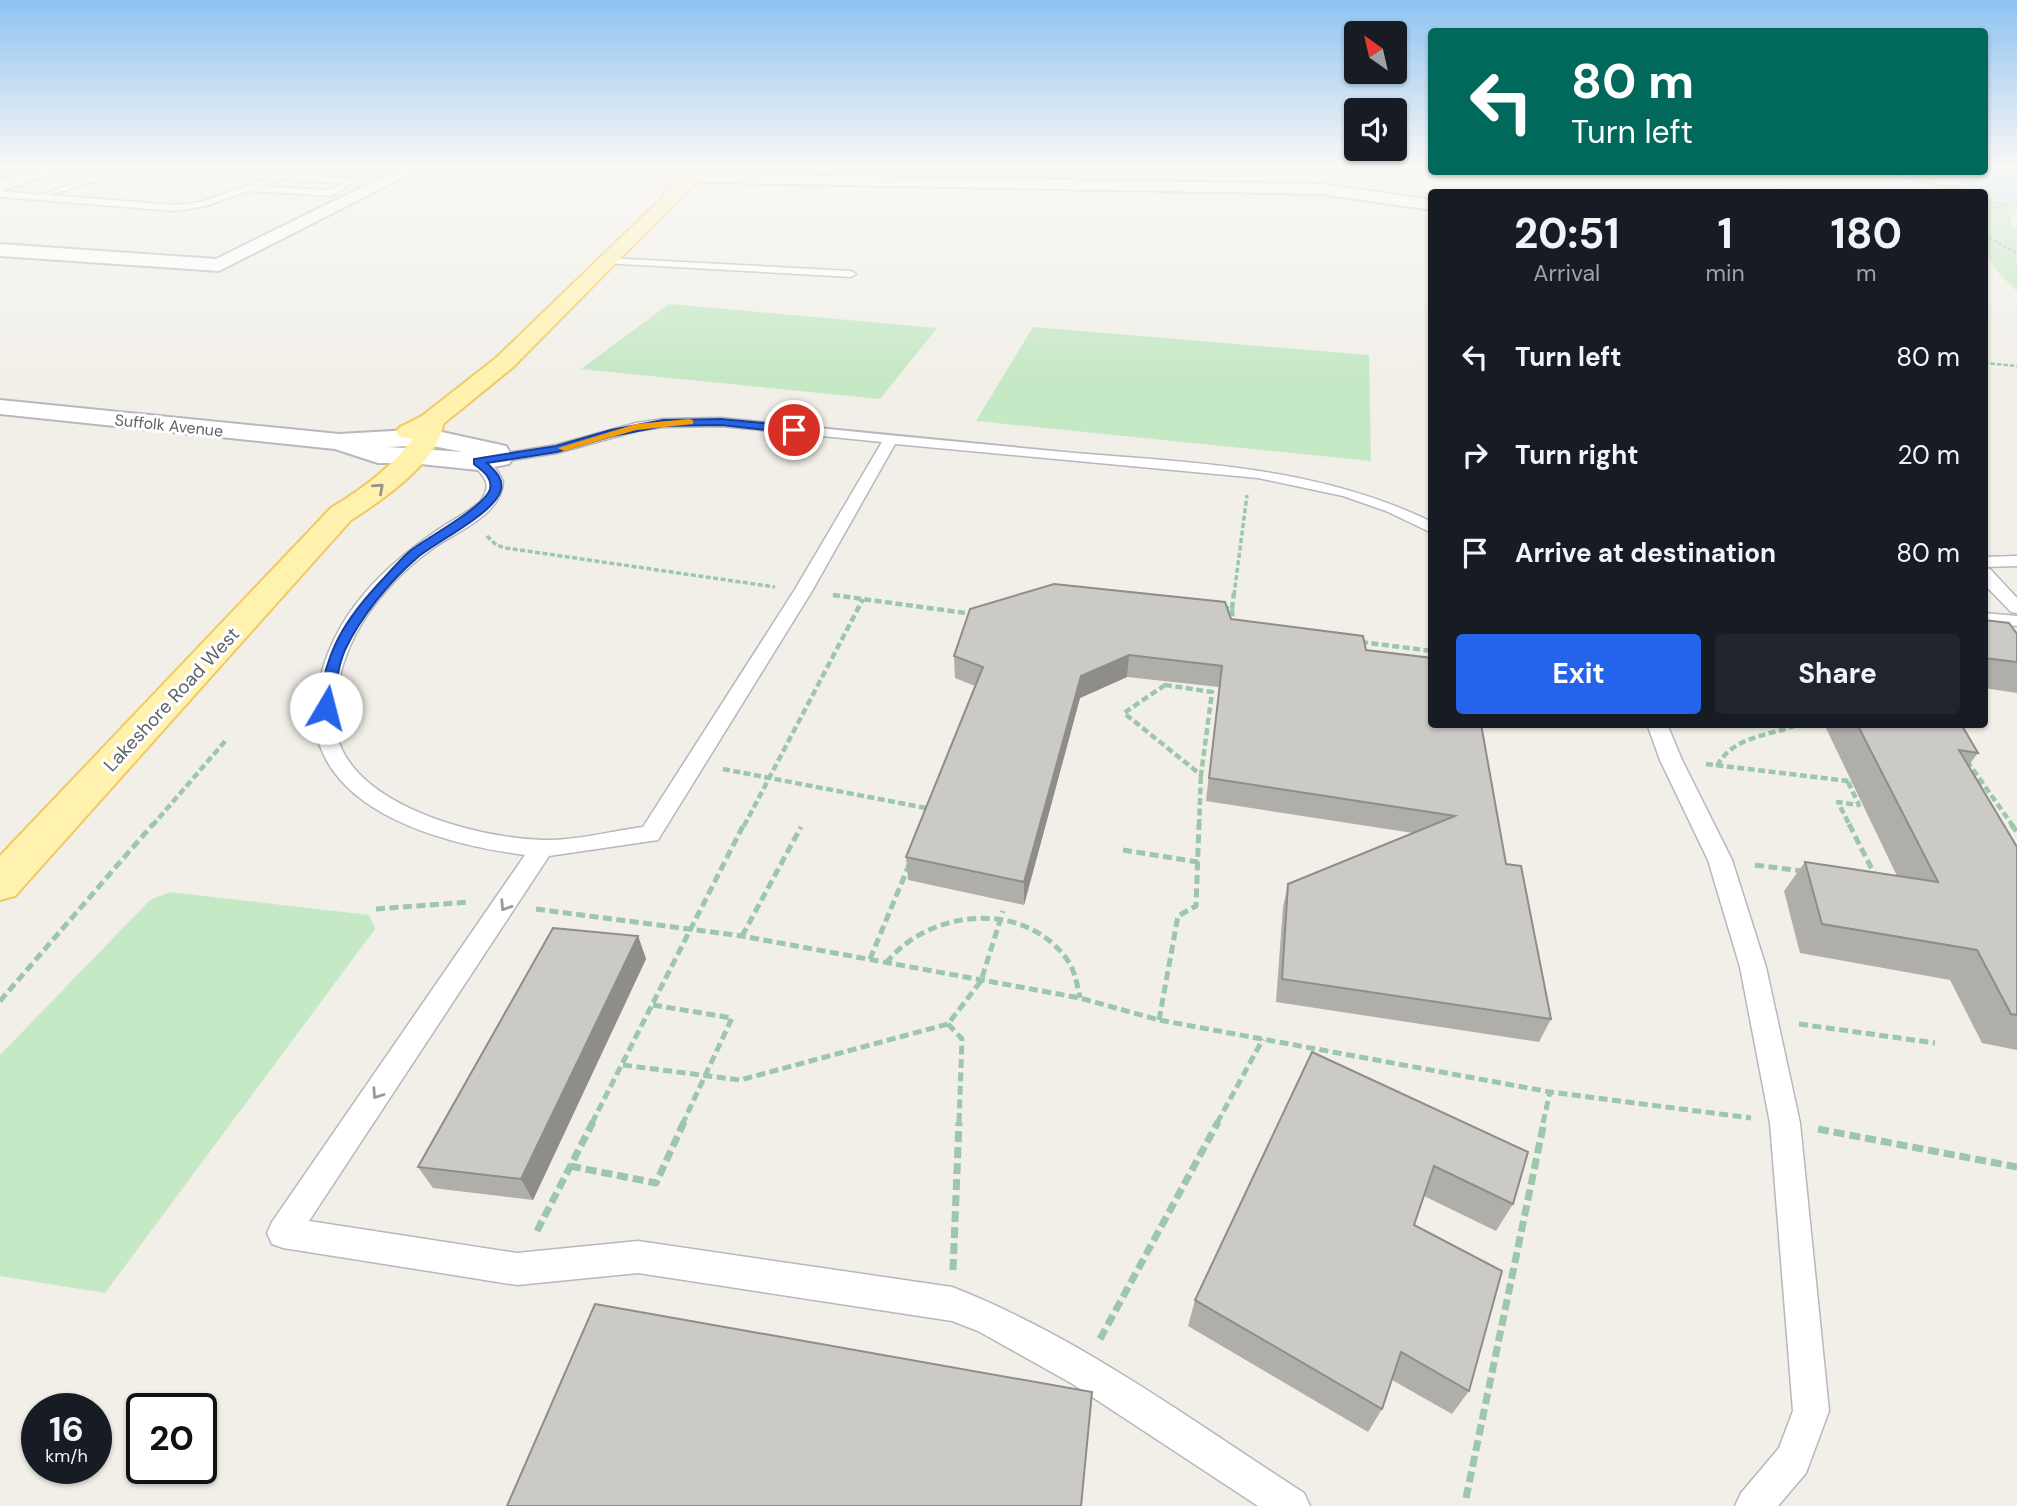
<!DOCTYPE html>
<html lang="en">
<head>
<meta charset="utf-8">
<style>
  :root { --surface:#171b24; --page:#20242c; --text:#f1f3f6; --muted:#9ea1a6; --accent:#2563eb }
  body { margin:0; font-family:"DM Sans",sans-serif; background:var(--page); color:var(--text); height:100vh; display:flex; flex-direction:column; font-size:26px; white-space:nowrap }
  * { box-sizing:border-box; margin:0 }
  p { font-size:23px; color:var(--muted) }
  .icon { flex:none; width:38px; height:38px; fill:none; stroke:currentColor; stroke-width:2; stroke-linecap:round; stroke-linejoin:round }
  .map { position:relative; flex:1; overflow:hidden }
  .sheet { position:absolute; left:1428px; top:189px; width:560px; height:539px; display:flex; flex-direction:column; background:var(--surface); border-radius:7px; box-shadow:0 2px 5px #0004 }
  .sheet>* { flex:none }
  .top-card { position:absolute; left:1428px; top:28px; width:560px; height:147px; border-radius:7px; box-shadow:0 2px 5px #0004; background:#00695c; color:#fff; overflow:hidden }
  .needle { width:46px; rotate:326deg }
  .controls { position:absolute; left:1344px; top:21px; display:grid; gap:14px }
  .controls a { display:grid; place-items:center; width:63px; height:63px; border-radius:7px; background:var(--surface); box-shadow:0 2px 5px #0004; font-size:35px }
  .speed { position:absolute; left:21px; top:1393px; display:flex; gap:14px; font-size:35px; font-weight:700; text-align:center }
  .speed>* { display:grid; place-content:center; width:91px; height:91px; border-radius:50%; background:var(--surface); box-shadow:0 2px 5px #0004; line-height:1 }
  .speed small { font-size:18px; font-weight:400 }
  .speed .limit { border:4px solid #111; border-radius:10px; background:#fff; color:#111 }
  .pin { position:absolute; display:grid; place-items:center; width:60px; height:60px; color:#fff; margin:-30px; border:4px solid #fff; border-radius:50%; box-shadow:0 2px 7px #0007 }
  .me { position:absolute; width:77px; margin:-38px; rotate:8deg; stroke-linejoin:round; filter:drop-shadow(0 0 5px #0008) }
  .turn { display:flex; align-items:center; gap:24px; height:147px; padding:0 28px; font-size:32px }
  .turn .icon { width:91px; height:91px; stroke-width:2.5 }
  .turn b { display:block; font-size:49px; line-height:60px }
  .eta { display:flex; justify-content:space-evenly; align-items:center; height:119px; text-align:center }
  .eta b { font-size:42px; font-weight:700; line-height:49px }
  .primary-button { display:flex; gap:14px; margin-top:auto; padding:14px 28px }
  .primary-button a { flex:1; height:80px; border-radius:7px; background:var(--accent); color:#fff; font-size:28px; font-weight:700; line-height:80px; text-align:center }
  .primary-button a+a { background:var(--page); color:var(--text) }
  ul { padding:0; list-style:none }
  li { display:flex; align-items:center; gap:21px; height:98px; padding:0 28px }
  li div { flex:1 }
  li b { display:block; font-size:26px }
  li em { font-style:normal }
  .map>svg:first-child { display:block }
  .green { fill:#c5e8c5 }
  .water { fill:#aadaff }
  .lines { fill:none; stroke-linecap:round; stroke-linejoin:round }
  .service-casing { stroke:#b5b8bc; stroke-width:3 }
  .minor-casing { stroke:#b5b8bc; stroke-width:4 }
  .secondary-casing { stroke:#b6babf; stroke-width:4 }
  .primary-casing { stroke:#f2c960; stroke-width:4 }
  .path-far5 { stroke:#9cc7a9; stroke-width:2; stroke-dasharray:3.5 2; stroke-linecap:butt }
  .path-far4 { stroke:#9cc7a9; stroke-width:2.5; stroke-dasharray:4.5 2; stroke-linecap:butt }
  .path-far3 { stroke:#9cc7a9; stroke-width:3.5; stroke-dasharray:5 2.5; stroke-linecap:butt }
  .path-far2 { stroke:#9cc7a9; stroke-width:4.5; stroke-dasharray:7 3.5; stroke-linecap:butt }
  .path-far1 { stroke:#9cc7a9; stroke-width:5; stroke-dasharray:9 4.5; stroke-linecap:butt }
  .path { stroke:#9cc7a9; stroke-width:7; stroke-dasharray:11 5; stroke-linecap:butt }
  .service { fill:#fff; fill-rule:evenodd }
  .minor { fill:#fff; fill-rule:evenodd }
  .secondary { fill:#fff; fill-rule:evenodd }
  .primary { fill:#fff2af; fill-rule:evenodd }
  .wall { fill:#afaea9 }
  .shaded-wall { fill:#8f8d8a }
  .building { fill:#cccac5; stroke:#8f8d8a; stroke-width:2 }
  .oneway { stroke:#979581 }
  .oneway2 { stroke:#979a9d }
  .route { fill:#2563eb; stroke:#184099; stroke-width:2 }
  .slow { fill:#f59e0b }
  .labels { text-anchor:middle; stroke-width:6; stroke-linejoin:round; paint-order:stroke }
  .far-street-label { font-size:16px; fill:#5f6368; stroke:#fff }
  .street-label { font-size:19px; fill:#5f6368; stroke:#fff }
</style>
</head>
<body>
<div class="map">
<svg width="2017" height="1506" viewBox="0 0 2017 1506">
  <rect width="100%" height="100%" fill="#f1efe8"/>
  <g class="green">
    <path d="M1868,172H1968L1991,178L1957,181L2017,203V214L2011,215V226L2017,228V291C1976,255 1985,243 1984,192H1956Z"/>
    <polygon points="669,304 937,328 880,399 581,369"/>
    <polygon points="1033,327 1369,355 1371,461 976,421"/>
    <polygon points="170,892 369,915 375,929 105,1293 0,1276 0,1055 150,900"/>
  </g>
  <polygon class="water" points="1985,167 2017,167 2017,203 1955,180 1988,178 1968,172 1984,172"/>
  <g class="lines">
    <defs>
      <g id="service">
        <path d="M119,167H165L345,178L355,182L331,196L248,191L206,206L175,211L0,197V191L41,195ZM131,170L266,179L201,202L175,205L50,195ZM279,179L342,183L329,190L260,186Z"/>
        <polygon points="607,258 851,271 856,274 851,277 603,263 603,259"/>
        <path d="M721,418C839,430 957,442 1075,453C1197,463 1319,467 1432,522V533L1386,511L1343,496L1258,478L895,444L812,591L658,840L549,856L309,1221L517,1253L638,1241L952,1287C1078,1336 1191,1420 1304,1493L1310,1506H1258L1071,1383L978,1331L952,1321L638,1273L517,1285L283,1248L272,1244L267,1233L272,1222L525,855C449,845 327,815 315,725C313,713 316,700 318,688C325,652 341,621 364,594C385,569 410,549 436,531C450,521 466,514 480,502C494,483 483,476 471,462L473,459C487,456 498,469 503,482C502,515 455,532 432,549C418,559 404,571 392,584C357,621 335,666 335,718C335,803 476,838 542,840C575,841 611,831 643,827L794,591L882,442L721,426L663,427L637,431L557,453L500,462L493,458L500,454L556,445L636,423L663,419Z"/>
        <polygon points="2017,556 2017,566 1984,567 1984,557"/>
        <polygon points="1984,568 1990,569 2017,598 2017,613 2011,612 1984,584"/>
        <polygon points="1984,613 2017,616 2017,626 1984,623"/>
        <polygon points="1647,724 1667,724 1682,760 1732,860 1766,967 1800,1123 1829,1411 1806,1473 1778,1506 1735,1506 1741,1493 1779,1448 1793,1411 1770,1123 1740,967 1708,860 1660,760"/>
      </g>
      <g id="minor">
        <polygon points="403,167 415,167 417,170 219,271 0,256 0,244 216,259"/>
        <polygon points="693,174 1322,184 1432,200 1432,210 1322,194 688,182 685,179 688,176"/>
        <path d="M0,400L339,434L428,429L506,446L513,458L509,464L478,470L411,463H378L335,449L0,414ZM428,445L463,452L388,447Z"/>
      </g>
      <polygon id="secondary" points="43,167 66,167 64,170 0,191 0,181"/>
      <path id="primary" d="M693,174L698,176L701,179C693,188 683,191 677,201L512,368L443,424C439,461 381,501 351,520L15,896L0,900V856L331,508C361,490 392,467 413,439L400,437L396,432L400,427L422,416L496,358L663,197L665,190Z"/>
    </defs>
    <use href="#service" class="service-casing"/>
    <use href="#minor" class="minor-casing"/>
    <use href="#secondary" class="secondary-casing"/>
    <use href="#primary" class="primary-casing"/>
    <g class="path-far5">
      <polyline points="1395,167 1407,174"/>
      <polyline points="1885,172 1968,192"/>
      <polyline points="1984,199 2006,205 1984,210"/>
      <polyline points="1984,235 2017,253"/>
    </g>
    <polyline class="path-far4" points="1984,363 2017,366"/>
    <g class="path-far3">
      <polyline points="487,536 496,545 506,548 775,587"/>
      <polyline points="1234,595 1247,495"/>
    </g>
    <g class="path-far2">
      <polyline points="833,595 973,614"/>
      <polyline points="1222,607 1232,609 1233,624"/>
      <polyline points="1232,609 1234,593"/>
      <polyline points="1361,642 1432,651"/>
      <polygon points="1165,685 1212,692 1201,775 1124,713"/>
      <polyline points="1967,761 2013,826"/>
      <polyline points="1706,764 1857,782"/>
      <path d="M1717,766C1734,735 1770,736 1800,724"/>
      <polyline points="723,769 931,809"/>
      <polyline points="1848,782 1859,805 1838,802 1850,826"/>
      <polyline points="152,826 227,739"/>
      <polyline points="744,826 863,599"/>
      <polyline points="1199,826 1201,775"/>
    </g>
    <g class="path-far1">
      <polyline points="1849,824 1875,875"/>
      <polyline points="2011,824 2017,832"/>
      <polyline points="1123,850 1198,862"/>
      <polyline points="1755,865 1802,871"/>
      <polyline points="376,909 469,902"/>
      <polyline points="536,909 742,936 1080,998 1159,1020 1550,1092 1751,1118"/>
      <polyline points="742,936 801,827"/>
      <polyline points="870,959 909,865"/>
      <path d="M886,963C928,910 1022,899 1066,958C1075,970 1077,984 1080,998"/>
      <polyline points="0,1001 153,824"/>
      <polyline points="653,1005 732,1018 683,1123"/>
      <polyline points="1159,1020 1178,916 1196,906 1199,824"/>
      <polyline points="948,1024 962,1039 959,1123"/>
      <polyline points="1799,1024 1935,1043"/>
      <polyline points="623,1065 740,1080 948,1024 981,981 1003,911"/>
      <polyline points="592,1123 744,824"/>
      <polyline points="1217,1123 1263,1039"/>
      <polyline points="1543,1123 1550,1092"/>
    </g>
    <g class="path">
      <polyline points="1818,1129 2017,1167"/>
      <polyline points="570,1166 656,1183 684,1122"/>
      <polyline points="537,1231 593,1122"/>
      <polyline points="953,1270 959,1122"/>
      <polyline points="1100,1339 1218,1122"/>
      <polyline points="1466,1498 1544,1122"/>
    </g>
    <use href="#service" class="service"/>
    <use href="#minor" class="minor"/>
    <use href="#secondary" class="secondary"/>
    <use href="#primary" class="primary"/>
  </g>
  <g class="wall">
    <polygon points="1231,619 1366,650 1506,864 1551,1019 1539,1042 1276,1002 1283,907 1288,884 1413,833 1206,801 1219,687 1127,677 1080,698 1024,905 908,880 906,857 975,686 955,678 954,656"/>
    <polygon points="1984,620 2017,634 2017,693 1984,688"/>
    <polygon points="1824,724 1961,724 1978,753 1968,766 2017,847 2017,1050 1982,1043 1950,980 1800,953 1784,891 1805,862 1897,876"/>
    <polygon points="638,936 646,959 533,1200 433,1188 418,1167"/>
    <polygon points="1312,1052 1513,1204 1496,1231 1424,1196 1414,1225 1469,1391 1452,1414 1392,1380 1382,1409 1368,1432 1188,1326 1195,1300"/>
  </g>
  <g class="shaded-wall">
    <polygon points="1129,655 1127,677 1080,698 1024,905 1024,882 1081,676"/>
    <polygon points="638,936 646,959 533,1200 521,1179"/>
  </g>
  <g class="building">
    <polygon points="1054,584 1225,602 1231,619 1363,636 1366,650 1432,658 1432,724 1481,724 1506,864 1521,866 1551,1019 1282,979 1288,884 1455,816 1209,778 1222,666 1129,655 1081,676 1024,882 906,857 983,667 954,656 970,609"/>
    <polygon points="1984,620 2009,623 2017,634 2017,662 1984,658"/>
    <polygon points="1857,724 1961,724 1978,753 1959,750 2017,847 2017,1015 2011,1014 1977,950 1822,924 1805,862 1938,882"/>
    <polygon points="553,928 638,936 521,1179 418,1167"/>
    <polygon points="1312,1052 1528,1152 1513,1204 1434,1166 1414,1225 1502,1271 1469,1391 1401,1352 1382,1409 1195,1300"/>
    <polygon points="595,1304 1092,1392 1081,1506 507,1506"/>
  </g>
  <defs><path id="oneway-chevron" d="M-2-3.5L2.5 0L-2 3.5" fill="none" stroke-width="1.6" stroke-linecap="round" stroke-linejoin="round" transform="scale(1.75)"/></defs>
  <use class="oneway" href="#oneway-chevron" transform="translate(379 488) rotate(-42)"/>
  <g class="oneway2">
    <use href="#oneway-chevron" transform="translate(505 906) rotate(123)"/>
    <use href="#oneway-chevron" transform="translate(377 1094) rotate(124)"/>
  </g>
  <linearGradient id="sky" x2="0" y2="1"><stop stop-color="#8fc3f1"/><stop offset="0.44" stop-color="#f9f8f5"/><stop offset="1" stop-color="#f9f8f5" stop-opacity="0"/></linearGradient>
  <rect width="2017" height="378" fill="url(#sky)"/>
  <path class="route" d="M721,419L794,426L799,430L794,433L721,425L663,426L613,436L557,452L487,463C494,470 504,478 501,490C494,514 437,541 418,557C389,582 361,616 345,650C337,668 336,689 333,708L331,712H320L318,708C326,650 344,620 384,578C392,569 401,559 410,551C426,538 485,507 490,489C493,477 481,470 474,464V459L556,446L611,430L663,420Z"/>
  <polygon class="slow" points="689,419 693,420 693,424 636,430 564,451 558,448 636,424"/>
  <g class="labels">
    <g class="far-street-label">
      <text transform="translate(169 425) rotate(6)" y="6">Suffolk Avenue</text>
    </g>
    <g class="street-label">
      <text transform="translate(171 699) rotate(-47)" y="7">Lakeshore Road West</text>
    </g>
  </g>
</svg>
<div class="controls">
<a><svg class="needle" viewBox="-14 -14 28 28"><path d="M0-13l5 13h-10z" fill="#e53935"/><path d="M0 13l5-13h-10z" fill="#9ea1a6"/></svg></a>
<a><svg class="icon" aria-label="sound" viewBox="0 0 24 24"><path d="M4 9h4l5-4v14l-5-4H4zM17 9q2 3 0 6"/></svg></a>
</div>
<div class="speed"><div>16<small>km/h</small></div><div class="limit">20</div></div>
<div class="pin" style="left:794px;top:430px;background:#d93025"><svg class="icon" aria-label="arrive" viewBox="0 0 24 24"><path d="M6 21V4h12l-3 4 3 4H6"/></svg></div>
<svg class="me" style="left:326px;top:708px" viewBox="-20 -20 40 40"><circle r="19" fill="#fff"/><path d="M0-13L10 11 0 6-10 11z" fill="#2563eb"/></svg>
<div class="top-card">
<div class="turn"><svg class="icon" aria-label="left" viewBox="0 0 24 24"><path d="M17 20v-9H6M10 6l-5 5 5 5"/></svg><div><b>80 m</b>Turn left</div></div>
</div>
<section class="sheet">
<div class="eta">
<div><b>20:51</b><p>Arrival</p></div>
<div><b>1</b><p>min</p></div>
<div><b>180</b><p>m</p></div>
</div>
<ul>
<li><svg class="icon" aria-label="left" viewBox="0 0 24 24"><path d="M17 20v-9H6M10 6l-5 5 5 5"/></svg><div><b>Turn left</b></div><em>80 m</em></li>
<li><svg class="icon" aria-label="right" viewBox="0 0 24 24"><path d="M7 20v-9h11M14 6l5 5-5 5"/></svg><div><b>Turn right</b></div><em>20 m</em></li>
<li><svg class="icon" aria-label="arrive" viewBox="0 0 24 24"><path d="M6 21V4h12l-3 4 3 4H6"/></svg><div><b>Arrive at destination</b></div><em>80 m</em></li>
</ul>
<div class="primary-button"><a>Exit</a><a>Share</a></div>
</section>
</div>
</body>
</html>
